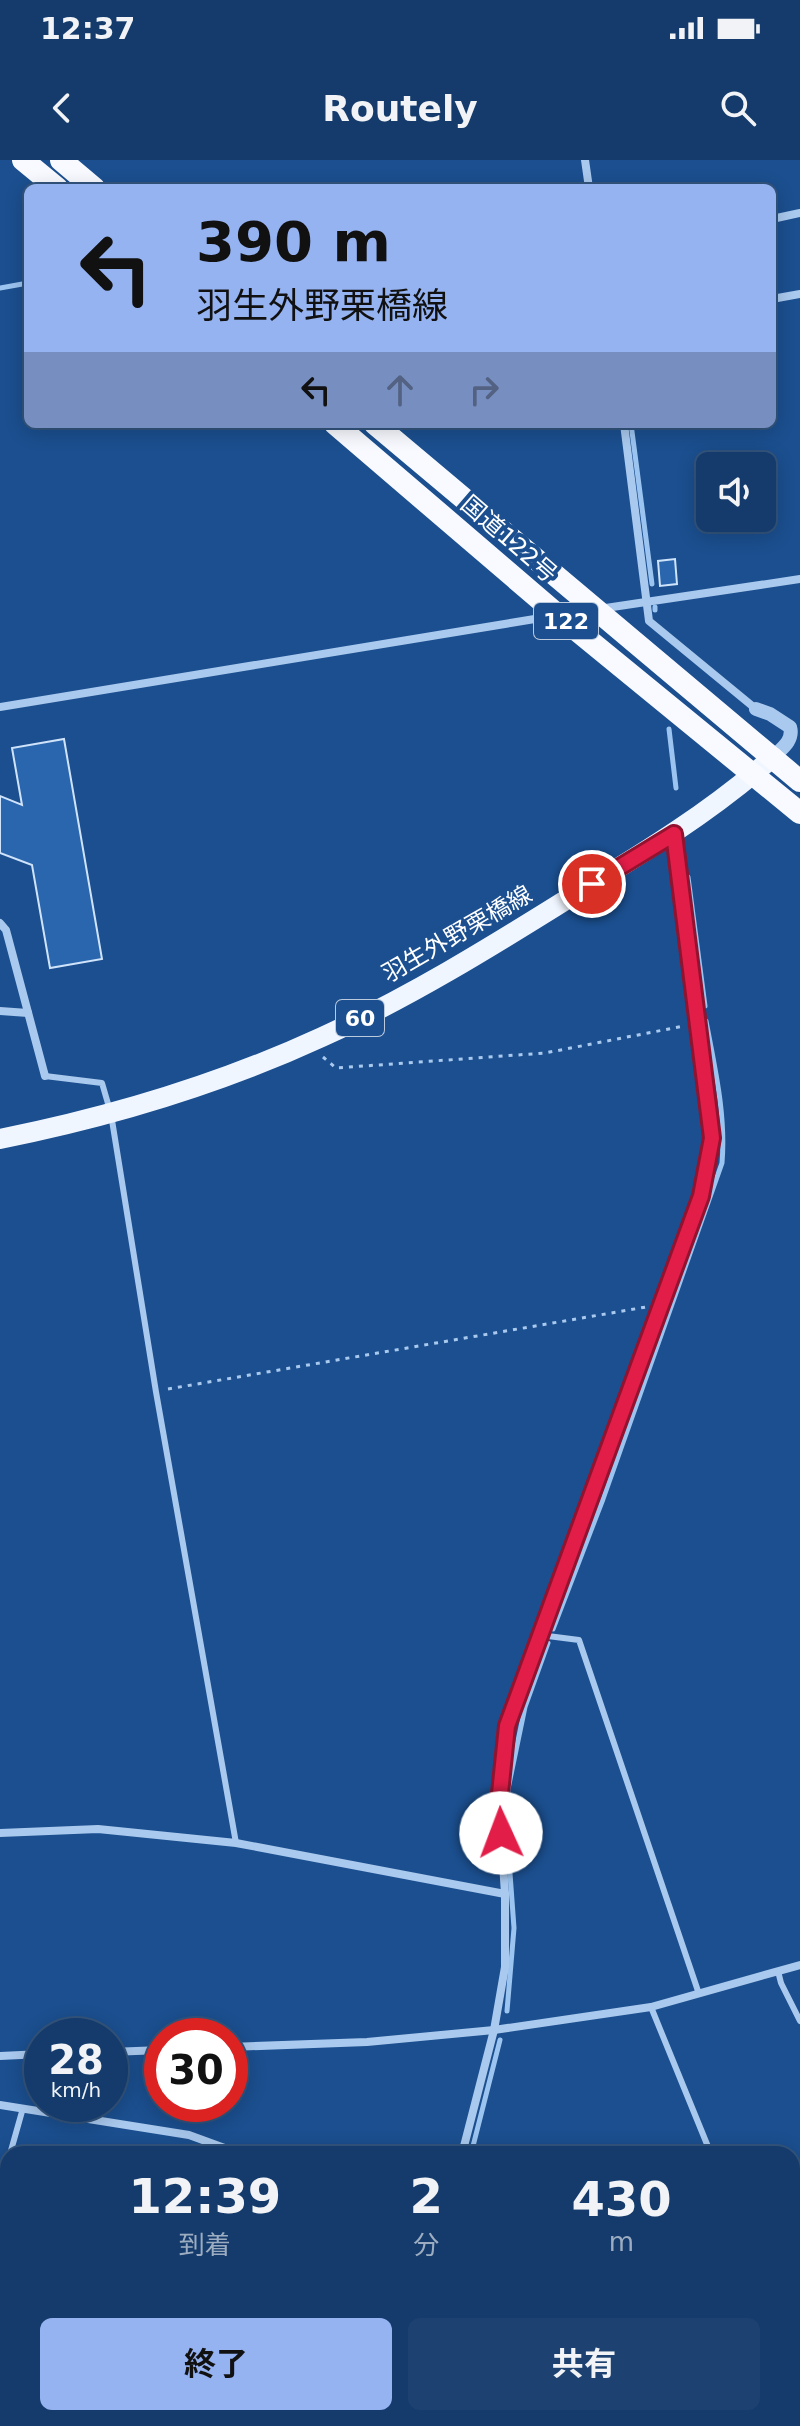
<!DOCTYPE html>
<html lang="ja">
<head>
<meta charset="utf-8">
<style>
  :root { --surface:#143b6b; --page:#1d4271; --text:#f1f3f6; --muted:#9dadc1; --line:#33557e; --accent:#95b2f1 }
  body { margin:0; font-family:"DejaVu Sans","Noto Sans JP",sans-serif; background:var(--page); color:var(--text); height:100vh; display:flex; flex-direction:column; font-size:30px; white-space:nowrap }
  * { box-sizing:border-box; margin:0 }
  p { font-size:26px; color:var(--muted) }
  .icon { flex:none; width:44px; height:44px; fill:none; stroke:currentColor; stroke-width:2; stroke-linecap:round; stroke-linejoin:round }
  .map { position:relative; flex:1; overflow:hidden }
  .panel { position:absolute; left:0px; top:1986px; width:800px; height:280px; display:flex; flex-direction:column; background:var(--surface); border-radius:24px 24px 0 0; box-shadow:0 4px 20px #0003,0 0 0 2px var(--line) }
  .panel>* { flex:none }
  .hud { position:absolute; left:24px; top:24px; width:752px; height:244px; border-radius:12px; box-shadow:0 4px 20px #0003,0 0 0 2px var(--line); background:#95b2f1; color:#111; overflow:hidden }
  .controls { position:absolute; left:696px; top:292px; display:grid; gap:16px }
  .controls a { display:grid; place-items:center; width:80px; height:80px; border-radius:12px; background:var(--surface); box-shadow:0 4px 20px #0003,0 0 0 2px var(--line); font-size:40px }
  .speed { position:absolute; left:24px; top:1858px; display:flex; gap:16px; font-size:40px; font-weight:700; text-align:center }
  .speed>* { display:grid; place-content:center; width:104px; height:104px; border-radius:50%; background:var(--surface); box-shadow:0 4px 20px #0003,0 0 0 2px var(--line); line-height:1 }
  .speed small { font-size:20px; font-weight:400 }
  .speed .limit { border:12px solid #d22; background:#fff; color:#111 }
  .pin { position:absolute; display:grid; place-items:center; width:68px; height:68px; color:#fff; margin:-34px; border:4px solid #fff; border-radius:50%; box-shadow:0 2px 8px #0007 }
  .me { position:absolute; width:88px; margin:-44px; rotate:358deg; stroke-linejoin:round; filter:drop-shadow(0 0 6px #0008) }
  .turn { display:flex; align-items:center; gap:28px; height:168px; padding:0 40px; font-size:36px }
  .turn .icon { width:104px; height:104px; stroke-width:2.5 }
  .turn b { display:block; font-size:56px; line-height:68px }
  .lanes { display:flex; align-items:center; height:76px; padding:0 40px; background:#0003; justify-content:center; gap:40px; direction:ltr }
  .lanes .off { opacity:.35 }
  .eta { display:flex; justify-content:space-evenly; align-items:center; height:136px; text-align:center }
  .eta b { font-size:48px; font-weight:700; line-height:56px }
  .cta { display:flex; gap:16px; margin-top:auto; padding:16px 40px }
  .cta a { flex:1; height:92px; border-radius:12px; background:var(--accent); color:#111; font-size:32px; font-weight:700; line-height:92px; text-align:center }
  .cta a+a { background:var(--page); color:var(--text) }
  .status { display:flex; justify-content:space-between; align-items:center; height:56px; padding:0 40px; background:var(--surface); direction:ltr }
  .status svg { height:22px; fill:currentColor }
  header { display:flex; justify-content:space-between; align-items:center; height:104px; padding:0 40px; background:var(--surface); font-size:36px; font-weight:700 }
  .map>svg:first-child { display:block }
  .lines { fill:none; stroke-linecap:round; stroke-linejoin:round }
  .stream { stroke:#9cc4f0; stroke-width:5 }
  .building { fill:#2a66ad; stroke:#cfe3fa; stroke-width:2 }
  .path { stroke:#a9c9ee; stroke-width:3; stroke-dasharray:4 6; stroke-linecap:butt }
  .service { stroke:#a9c9ee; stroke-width:6 }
  .minor { stroke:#a9c9ee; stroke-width:8 }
  .tertiary { stroke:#a9c9ee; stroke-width:14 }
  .primary { stroke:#f0f6ff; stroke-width:20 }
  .trunk { stroke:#f8faff; stroke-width:22 }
  .route-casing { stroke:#92132f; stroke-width:20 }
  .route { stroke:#e11d48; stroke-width:14 }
  .labels { text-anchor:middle; stroke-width:8; stroke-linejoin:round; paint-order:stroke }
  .shield { fill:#1b4f8f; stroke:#bbcadd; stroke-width:2 }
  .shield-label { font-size:22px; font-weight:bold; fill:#fff }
  .street-label { font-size:24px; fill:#fff; stroke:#1b4f8f }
</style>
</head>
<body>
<div class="status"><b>12:37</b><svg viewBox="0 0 49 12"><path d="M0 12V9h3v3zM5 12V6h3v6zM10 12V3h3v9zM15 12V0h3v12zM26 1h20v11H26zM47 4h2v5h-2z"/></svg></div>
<header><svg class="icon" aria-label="back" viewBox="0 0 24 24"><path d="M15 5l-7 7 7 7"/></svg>Routely<svg class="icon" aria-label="search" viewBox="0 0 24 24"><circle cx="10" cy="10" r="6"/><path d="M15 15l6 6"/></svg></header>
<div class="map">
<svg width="800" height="2266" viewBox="0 0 800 2266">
  <rect width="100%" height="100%" fill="#1b4f8f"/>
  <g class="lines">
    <g class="stream">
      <polyline points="0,128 28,123"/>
      <polyline points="631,264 652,424"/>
      <polyline points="655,447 655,450"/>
      <polyline points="669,569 676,628"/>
      <polyline points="688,717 705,846"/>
      <path d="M553,1469L603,1339L722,1003C726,955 715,909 706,861"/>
      <polyline points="507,1851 514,1768 506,1659 508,1629 525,1547 548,1483"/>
      <polyline points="471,1994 500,1880"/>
      <polyline points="421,2266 422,2258"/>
    </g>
  </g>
  <g class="building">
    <polygon points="675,399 677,424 660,426 658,401"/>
    <polygon points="64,579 102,799 50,808 32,705 0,693 0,636 22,645 12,588"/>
  </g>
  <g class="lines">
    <g class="path">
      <polyline points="323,897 336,908 545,893 684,866"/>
      <polyline points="168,1229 646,1147"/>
    </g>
    <g class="service">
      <polyline points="45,916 102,923 111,954 156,1232 236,1683"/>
      <polyline points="540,1475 579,1480 699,1834"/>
      <polyline points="778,1811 781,1823 800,1861"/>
      <polyline points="651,1847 711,1994"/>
      <polyline points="10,1994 23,1948"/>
      <polyline points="0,2022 8,1999"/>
      <polyline points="792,2107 800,2105"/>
    </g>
    <g class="minor">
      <polyline points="585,0 589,28"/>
      <polyline points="772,59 800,53"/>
      <polyline points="772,139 800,134"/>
      <polyline points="624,264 649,461 756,549"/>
      <polyline points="599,449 800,419"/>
      <polyline points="0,547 553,456"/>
      <polyline points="0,763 6,770 45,916"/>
      <polyline points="0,851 28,853"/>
      <polyline points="0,1673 98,1669 236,1683 505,1734"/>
      <polyline points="230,1887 367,1882 494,1870 651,1847 800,1805"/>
      <polyline points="110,1892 162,1890"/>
      <polyline points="0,1896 42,1894"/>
      <polyline points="0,1945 189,1975 241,1994"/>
      <polyline points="462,1994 494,1870 505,1807 505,1734 499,1643 507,1566 701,1036 712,978 674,675"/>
      <polyline points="405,2266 407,2258"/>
    </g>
    <path class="tertiary" d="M756,549L770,554L790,567C794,581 781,589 773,597"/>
    <path class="primary" d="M0,979C110,957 220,924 322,877C408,838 489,788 569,738C640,695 710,653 773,597"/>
    <g class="trunk">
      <polyline points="23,0 57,28"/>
      <polyline points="61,0 94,28"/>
      <polyline points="335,264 558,455 800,653"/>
      <polyline points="375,264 800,621"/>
    </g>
  </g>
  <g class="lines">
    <defs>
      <polyline id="route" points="501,1673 499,1643 507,1566 701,1036 712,978 674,674 592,724"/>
    </defs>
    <use href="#route" class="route-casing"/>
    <use href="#route" class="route"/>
  </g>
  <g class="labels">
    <g class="shield">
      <rect x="534" y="443" width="64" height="36" rx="6"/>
      <rect x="336" y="840" width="48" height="36" rx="6"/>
    </g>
    <g class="shield-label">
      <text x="566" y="469">122</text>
      <text x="360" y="866">60</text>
    </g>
    <g class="street-label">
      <text transform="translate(509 379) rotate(41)" y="8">国道122号</text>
      <text transform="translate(457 774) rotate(-30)" y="8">羽生外野栗橋線</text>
    </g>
  </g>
</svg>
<div class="controls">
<a><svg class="icon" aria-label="sound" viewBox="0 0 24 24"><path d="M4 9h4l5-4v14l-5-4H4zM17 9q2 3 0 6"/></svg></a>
</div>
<div class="speed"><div>28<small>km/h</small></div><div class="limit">30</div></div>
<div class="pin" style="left:592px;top:724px;background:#d93025"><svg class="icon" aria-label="arrive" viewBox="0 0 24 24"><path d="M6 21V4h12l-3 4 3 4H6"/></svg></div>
<svg class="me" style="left:501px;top:1673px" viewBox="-20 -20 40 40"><circle r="19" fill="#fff"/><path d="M0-13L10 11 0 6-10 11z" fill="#e11d48"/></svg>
<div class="hud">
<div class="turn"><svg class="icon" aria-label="left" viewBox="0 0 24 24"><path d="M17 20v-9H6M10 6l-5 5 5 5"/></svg><div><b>390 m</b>羽生外野栗橋線</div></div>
<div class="lanes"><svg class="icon" aria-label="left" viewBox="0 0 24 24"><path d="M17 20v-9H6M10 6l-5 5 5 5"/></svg><svg class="icon off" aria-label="ahead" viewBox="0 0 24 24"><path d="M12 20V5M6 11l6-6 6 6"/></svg><svg class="icon off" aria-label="right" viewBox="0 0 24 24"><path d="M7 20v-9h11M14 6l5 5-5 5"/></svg></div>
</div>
<section class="panel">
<div class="eta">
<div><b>12:39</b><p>到着</p></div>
<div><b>2</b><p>分</p></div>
<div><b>430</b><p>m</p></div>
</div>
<div class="cta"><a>終了</a><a>共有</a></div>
</section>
</div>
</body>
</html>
